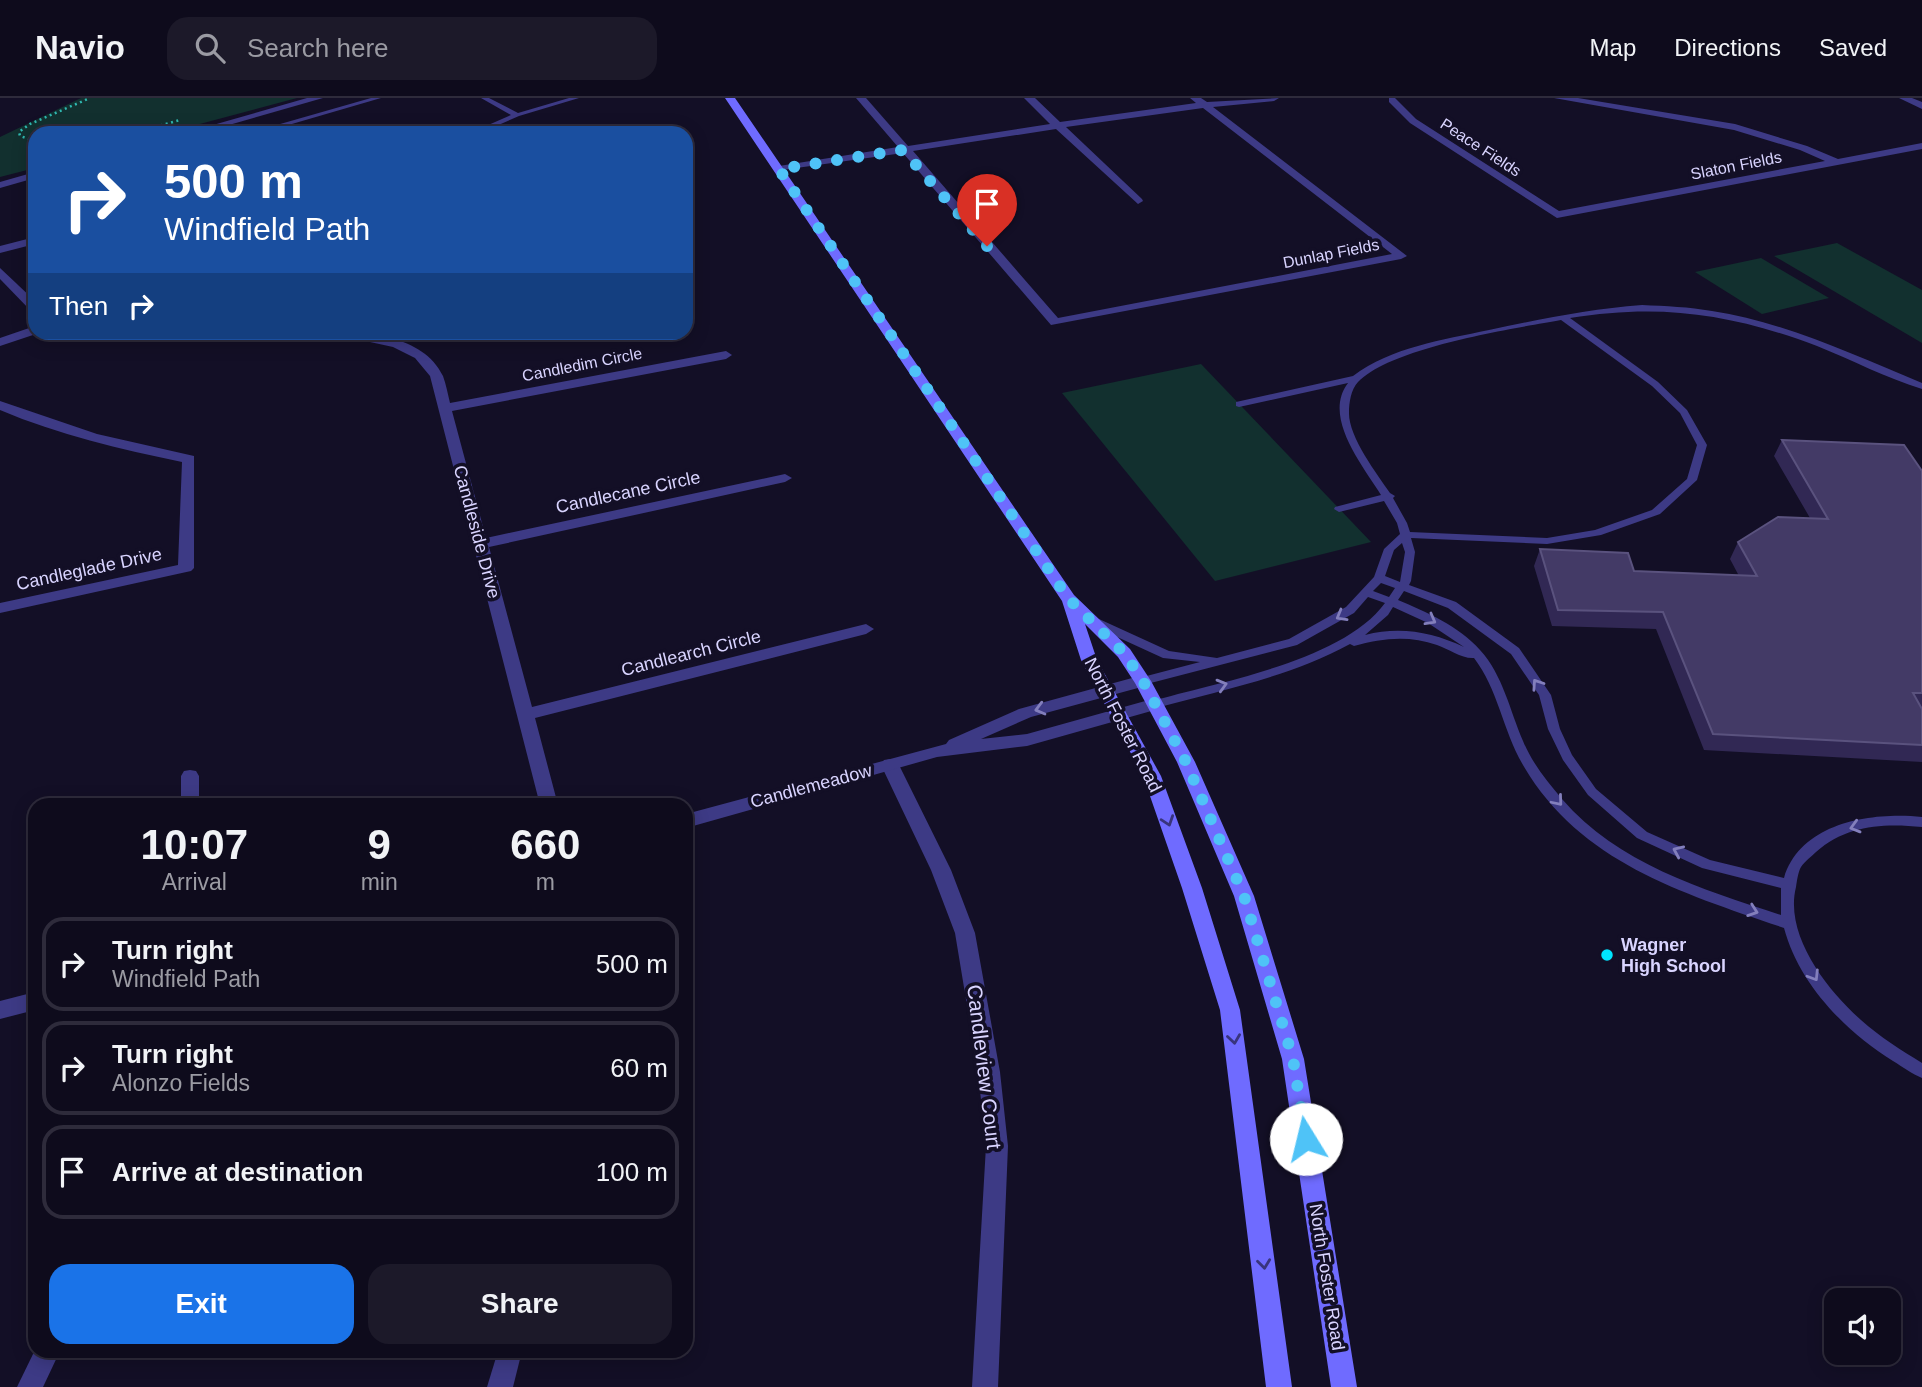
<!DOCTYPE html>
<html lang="en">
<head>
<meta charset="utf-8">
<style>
  :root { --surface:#0e0b1c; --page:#1c1929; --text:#f1f3f6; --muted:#9b9ba3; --line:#2e2b3b; --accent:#1a73e8 }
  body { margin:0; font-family:Helvetica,sans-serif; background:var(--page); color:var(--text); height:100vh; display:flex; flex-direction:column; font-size:26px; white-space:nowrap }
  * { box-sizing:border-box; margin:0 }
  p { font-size:23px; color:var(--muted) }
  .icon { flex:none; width:38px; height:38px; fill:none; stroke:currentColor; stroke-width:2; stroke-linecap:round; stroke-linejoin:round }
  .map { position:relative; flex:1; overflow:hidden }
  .drawer { position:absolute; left:28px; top:700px; width:665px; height:560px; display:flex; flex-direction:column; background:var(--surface); border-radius:21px; box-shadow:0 4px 18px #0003,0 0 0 2px var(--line) }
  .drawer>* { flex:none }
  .banner { position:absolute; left:28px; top:28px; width:665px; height:214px; border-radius:21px; box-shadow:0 4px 18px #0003,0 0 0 2px var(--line); background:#1a4fa0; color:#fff; overflow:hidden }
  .fabs { position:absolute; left:1824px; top:1190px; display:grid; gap:14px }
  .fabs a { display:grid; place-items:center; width:77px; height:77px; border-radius:14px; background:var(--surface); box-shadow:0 4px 18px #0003,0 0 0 2px var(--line); font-size:35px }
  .pin { position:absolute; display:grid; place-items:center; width:60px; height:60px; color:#fff; margin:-72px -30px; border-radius:50% 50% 50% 0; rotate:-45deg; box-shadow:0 0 7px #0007 }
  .pin .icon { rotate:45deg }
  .me { position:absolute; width:77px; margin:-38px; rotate:351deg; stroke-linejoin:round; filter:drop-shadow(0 0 5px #0008) }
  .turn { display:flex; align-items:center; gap:24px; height:147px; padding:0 21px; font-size:32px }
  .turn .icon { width:91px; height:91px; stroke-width:2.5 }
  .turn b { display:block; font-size:49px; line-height:60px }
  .then { display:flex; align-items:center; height:66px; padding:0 21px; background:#0003; gap:14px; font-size:26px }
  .eta { display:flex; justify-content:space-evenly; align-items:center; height:119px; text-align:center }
  .eta b { font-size:42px; font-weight:800; line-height:49px }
  .action { display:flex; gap:14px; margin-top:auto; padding:14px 21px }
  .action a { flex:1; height:80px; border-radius:21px; background:var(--accent); color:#fff; font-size:28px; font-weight:800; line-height:80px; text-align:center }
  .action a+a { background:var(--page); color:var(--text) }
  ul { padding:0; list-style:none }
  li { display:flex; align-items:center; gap:21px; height:94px; margin:0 14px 10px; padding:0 7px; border:4px solid var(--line); border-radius:21px }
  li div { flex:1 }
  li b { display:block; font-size:26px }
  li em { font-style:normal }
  header { display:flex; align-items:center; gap:42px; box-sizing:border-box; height:98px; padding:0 35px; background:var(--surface); border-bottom:2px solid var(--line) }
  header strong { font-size:33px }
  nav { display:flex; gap:38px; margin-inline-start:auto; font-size:24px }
  .search { width:490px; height:63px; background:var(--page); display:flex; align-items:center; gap:18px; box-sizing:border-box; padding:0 24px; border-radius:21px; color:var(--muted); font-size:26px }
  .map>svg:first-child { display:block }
  .green { fill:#12302f }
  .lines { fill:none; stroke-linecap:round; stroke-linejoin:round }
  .path { stroke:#2fb8b0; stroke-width:2.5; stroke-dasharray:2 3.5; stroke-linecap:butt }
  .service { fill:#3d3a85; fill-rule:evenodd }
  .minor { fill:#3d3a85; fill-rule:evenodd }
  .tertiary { fill:#3d3a85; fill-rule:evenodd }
  .secondary { fill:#6f6bff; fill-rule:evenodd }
  .wall { fill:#312854 }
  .building { fill:#433a66; stroke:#5a527e; stroke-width:2 }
  .oneway { stroke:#837fbc }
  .oneway2 { stroke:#38347d }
  .route { stroke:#4fc3f7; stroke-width:12; stroke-dasharray:0 21.6 }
  .poi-dot { fill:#00e5ff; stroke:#130f26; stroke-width:2.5 }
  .labels { text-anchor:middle; stroke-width:7; stroke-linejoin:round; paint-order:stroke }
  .far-street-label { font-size:16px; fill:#d9d4ff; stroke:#130f26 }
  .street-label { font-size:18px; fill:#d9d4ff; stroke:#130f26 }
  .poi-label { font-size:18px; font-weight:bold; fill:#d9d4ff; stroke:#130f26; text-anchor:start }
  .near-street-label { font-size:21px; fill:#d9d4ff; stroke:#130f26 }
</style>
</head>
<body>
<header>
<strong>Navio</strong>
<div class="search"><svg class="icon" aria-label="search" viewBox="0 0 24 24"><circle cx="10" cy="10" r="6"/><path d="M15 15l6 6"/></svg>Search here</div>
<nav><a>Map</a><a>Directions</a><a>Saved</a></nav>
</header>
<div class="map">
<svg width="1922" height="1289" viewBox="0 0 1922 1289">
  <rect width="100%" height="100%" fill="#130f26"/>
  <g class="green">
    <polygon points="81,0 297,0 166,35 35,35 35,70 0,79 0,39"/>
    <polygon points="1837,145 1922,192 1922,245 1774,158"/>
    <polygon points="1761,160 1829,200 1762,216 1695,174"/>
    <polygon points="1201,266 1371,444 1215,483 1062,295"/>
  </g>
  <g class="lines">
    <g class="path">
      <polyline points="134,35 180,22"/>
      <polyline points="35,43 20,38 19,34 30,26 90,0"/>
    </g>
    <g class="service">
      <polygon points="371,0 381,0 261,35 249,35"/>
      <polygon points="481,0 489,0 518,15 569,0 579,0 519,18 480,35 470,35 511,17"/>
      <path d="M1642,207C1666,208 1689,209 1712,213C1785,224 1854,257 1922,285V291C1886,280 1852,262 1817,248C1732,216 1661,205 1570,220L1658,284L1687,312L1707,347L1697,382L1660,416L1601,437L1547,446L1411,440L1415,454L1411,483L1409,487L1456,504L1519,550L1551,597L1560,631L1572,657L1596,691L1647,734L1710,762L1784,780C1801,724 1872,714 1922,719V729C1884,725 1846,727 1816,754C1812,758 1805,763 1801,769C1798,774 1797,783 1796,789C1784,837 1827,892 1861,922C1880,939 1901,952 1922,965V980C1912,976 1903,969 1893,963C1845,933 1799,886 1784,830C1683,795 1580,765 1523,667C1503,633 1498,591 1474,560C1462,561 1449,551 1437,547C1409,537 1382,540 1354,548L1350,546C1290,579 1221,592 1156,610L1150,606L1152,603C1218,584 1343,563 1385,505L1368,499L1354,515L1297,547L1143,587L1137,583L1139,580L1200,564L1163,560L1091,527L1089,524L1095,520L1099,521L1169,553L1217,560L1289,541L1346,509L1374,479L1384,451L1400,436L1397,425L1384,403L1339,414L1334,411L1335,409L1381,397C1363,368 1322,319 1348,285L1239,309L1236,308V304L1353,278C1392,249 1442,242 1489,232C1540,221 1590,211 1642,207ZM1561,222L1652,288L1680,315L1697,347L1687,381L1652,412L1595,432L1547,440L1410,434L1407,425L1393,400L1395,398L1390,395C1377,376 1348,338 1349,314C1349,305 1351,291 1358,284C1392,249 1511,231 1561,222ZM1402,445L1405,454L1400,484L1385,478L1394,452ZM1381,485L1395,490L1389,499L1373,493ZM1404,493L1448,510L1511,556L1539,597L1548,631L1563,662L1588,697L1637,740L1702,770L1781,790V817C1702,791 1618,766 1562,701C1547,683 1532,665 1523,643C1510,613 1503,577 1480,552C1459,528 1426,514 1398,502ZM1393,509L1428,525L1464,549C1432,534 1400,528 1365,537L1388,517Z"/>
    </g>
    <g class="minor">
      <path d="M856,0H866L908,48L1050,26L1024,0H1035L1060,24L1196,5L1190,0H1201L1207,4L1279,0L1274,3L1213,9L1407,158L1401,161L1051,227L903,55L775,73L774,71L779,68L898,49ZM1203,10L1392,156L1058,220L913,53L1056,31L1138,106L1143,103L1142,101L1066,29Z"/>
      <polygon points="1389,0 1395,0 1416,21 1559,113 1825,63 1800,52 1734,32 1554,0 1578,0 1735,26 1807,48 1838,61 1922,45 1922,51 1557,120 1410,25 1389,4"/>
      <polygon points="1899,0 1912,0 1922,4 1922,11"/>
      <polygon points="35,139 35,146 0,155 0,148"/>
      <polygon points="0,170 35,203 35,214 31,213 0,181"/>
      <polygon points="35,228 35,234 39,235 0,248 0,240"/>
      <path d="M324,234C364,234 423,236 443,278C446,286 448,297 450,305L726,253L732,257L726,261L452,313L486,440L785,376L792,380L785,384L489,449L532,609L866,526L874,531L866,536L535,620L558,707H540L430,278L415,260L393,249Z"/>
      <path d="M0,303L97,336L194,358V470L191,473L0,515V505L178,467L182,364C120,351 59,337 0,312Z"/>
      <polygon points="890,661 896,662 899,667 951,772 975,835 1000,974 1008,1048 998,1289 972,1289 986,1048 978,974 955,835 931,772 881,667 884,662"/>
      <polygon points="190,672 196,673 199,678 199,707 181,707 181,678 184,673"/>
      <polygon points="35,1252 60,1253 43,1289 17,1289"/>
      <polygon points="498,1253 522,1253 513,1289 487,1289"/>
    </g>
    <g class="tertiary">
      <polygon points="307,0 323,0 201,35 185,35"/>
      <polygon points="35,74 35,80 0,90 0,84"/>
      <polygon points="1143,577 1149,579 1151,583 1149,587 1031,619 981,641 1027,636 1156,600 1162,602 1165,606 1162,610 1027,648 937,659 686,730 686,716 946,646 949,642 1019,611"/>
      <polygon points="35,894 35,912 0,921 0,903"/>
    </g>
    <polygon class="secondary" points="725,0 735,0 1074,497 1130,551 1151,583 1195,664 1254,798 1304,961 1357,1289 1331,1289 1282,961 1234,798 1177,664 1135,585 1118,559 1085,526 1097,562 1161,678 1202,790 1240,912 1292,1289 1266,1289 1220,912 1182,790 1143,678 1081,562 1062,503"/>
  </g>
  <polygon class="wall" points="1782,342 1922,373 1922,664 1704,652 1656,531 1552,528 1534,468 1540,451 1634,473 1739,478 1730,461 1738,444 1810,420 1774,358"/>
  <polygon class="building" points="1782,342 1904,347 1922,373 1922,595 1913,595 1922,611 1922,647 1713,636 1663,514 1558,512 1540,451 1628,455 1634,473 1757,478 1738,444 1778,419 1828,421"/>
  <defs><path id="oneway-chevron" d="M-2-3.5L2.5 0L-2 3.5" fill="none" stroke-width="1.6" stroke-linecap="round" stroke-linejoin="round" transform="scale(1.75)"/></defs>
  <g class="oneway">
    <use href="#oneway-chevron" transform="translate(1341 518) rotate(150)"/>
    <use href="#oneway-chevron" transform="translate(1431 522) rotate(29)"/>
    <use href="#oneway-chevron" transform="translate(1537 586) rotate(-124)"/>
    <use href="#oneway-chevron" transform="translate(1222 587) rotate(-16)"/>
    <use href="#oneway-chevron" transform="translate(1040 611) rotate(165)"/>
    <use href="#oneway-chevron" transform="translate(1558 703) rotate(50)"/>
    <use href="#oneway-chevron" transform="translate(1855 729) rotate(164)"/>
    <use href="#oneway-chevron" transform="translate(1678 753) rotate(-156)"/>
    <use href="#oneway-chevron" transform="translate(1753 813) rotate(19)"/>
    <use href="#oneway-chevron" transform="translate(1814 878) rotate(58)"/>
  </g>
  <g class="oneway2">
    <use href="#oneway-chevron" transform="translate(1168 723) rotate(71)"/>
    <use href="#oneway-chevron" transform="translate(1234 941) rotate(82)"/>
    <use href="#oneway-chevron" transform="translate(1264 1166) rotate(83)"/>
  </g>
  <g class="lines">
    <polyline class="route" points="987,148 903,52 779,71 1068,500 1124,555 1143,583 1186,664 1244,798 1293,961 1306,1041"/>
  </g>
  <circle class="poi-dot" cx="1607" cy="857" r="7"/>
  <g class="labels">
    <g class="far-street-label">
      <text transform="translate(1481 49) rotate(33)" y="6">Peace Fields</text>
      <text transform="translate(1736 67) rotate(-11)" y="6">Slaton Fields</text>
      <text transform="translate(1331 155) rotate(-11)" y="6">Dunlap Fields</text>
      <text transform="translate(582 266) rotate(-11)" y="6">Candledim Circle</text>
    </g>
    <g class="street-label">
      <text transform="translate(628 394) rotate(-12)" y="6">Candlecane Circle</text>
      <text transform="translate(477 434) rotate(75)" y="6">Candleside Drive</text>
      <text transform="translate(89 471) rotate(-12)" y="6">Candleglade Drive</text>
      <text transform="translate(691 555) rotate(-14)" y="6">Candlearch Circle</text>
      <text transform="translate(1123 627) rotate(63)" y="6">North Foster Road</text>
      <text transform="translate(811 688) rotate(-15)" y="6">Candlemeadow</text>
      <text transform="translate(1327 1179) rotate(81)" y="6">North Foster Road</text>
    </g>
    <g class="poi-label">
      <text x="1621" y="853">Wagner<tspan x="1621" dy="21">High School</tspan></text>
    </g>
    <g class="near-street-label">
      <text transform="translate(984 969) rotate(83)" y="7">Candleview Court</text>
    </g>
  </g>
</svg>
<div class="fabs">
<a><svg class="icon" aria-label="sound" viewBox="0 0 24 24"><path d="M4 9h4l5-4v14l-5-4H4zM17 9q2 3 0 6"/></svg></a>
</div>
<div class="pin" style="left:987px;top:148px;background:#d93025"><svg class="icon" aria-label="arrive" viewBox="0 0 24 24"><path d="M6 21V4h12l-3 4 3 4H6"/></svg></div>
<svg class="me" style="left:1306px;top:1041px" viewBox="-20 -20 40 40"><circle r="19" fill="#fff"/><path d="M0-13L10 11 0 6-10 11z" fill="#4fc3f7"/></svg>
<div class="banner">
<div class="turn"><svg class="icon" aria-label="right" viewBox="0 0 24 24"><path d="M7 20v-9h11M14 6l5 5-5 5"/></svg><div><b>500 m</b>Windfield Path</div></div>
<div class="then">Then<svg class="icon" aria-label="right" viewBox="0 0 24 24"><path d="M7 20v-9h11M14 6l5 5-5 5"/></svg></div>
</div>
<section class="drawer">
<div class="eta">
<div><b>10:07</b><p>Arrival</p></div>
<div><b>9</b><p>min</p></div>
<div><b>660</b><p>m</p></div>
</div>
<ul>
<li><svg class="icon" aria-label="right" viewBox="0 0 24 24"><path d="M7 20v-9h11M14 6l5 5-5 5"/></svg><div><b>Turn right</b><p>Windfield Path</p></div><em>500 m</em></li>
<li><svg class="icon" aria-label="right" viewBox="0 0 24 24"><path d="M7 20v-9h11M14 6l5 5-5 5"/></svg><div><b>Turn right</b><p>Alonzo Fields</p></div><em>60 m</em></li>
<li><svg class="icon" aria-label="arrive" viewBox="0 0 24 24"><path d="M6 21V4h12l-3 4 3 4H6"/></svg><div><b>Arrive at destination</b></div><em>100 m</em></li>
</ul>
<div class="action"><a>Exit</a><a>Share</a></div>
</section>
</div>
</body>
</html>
